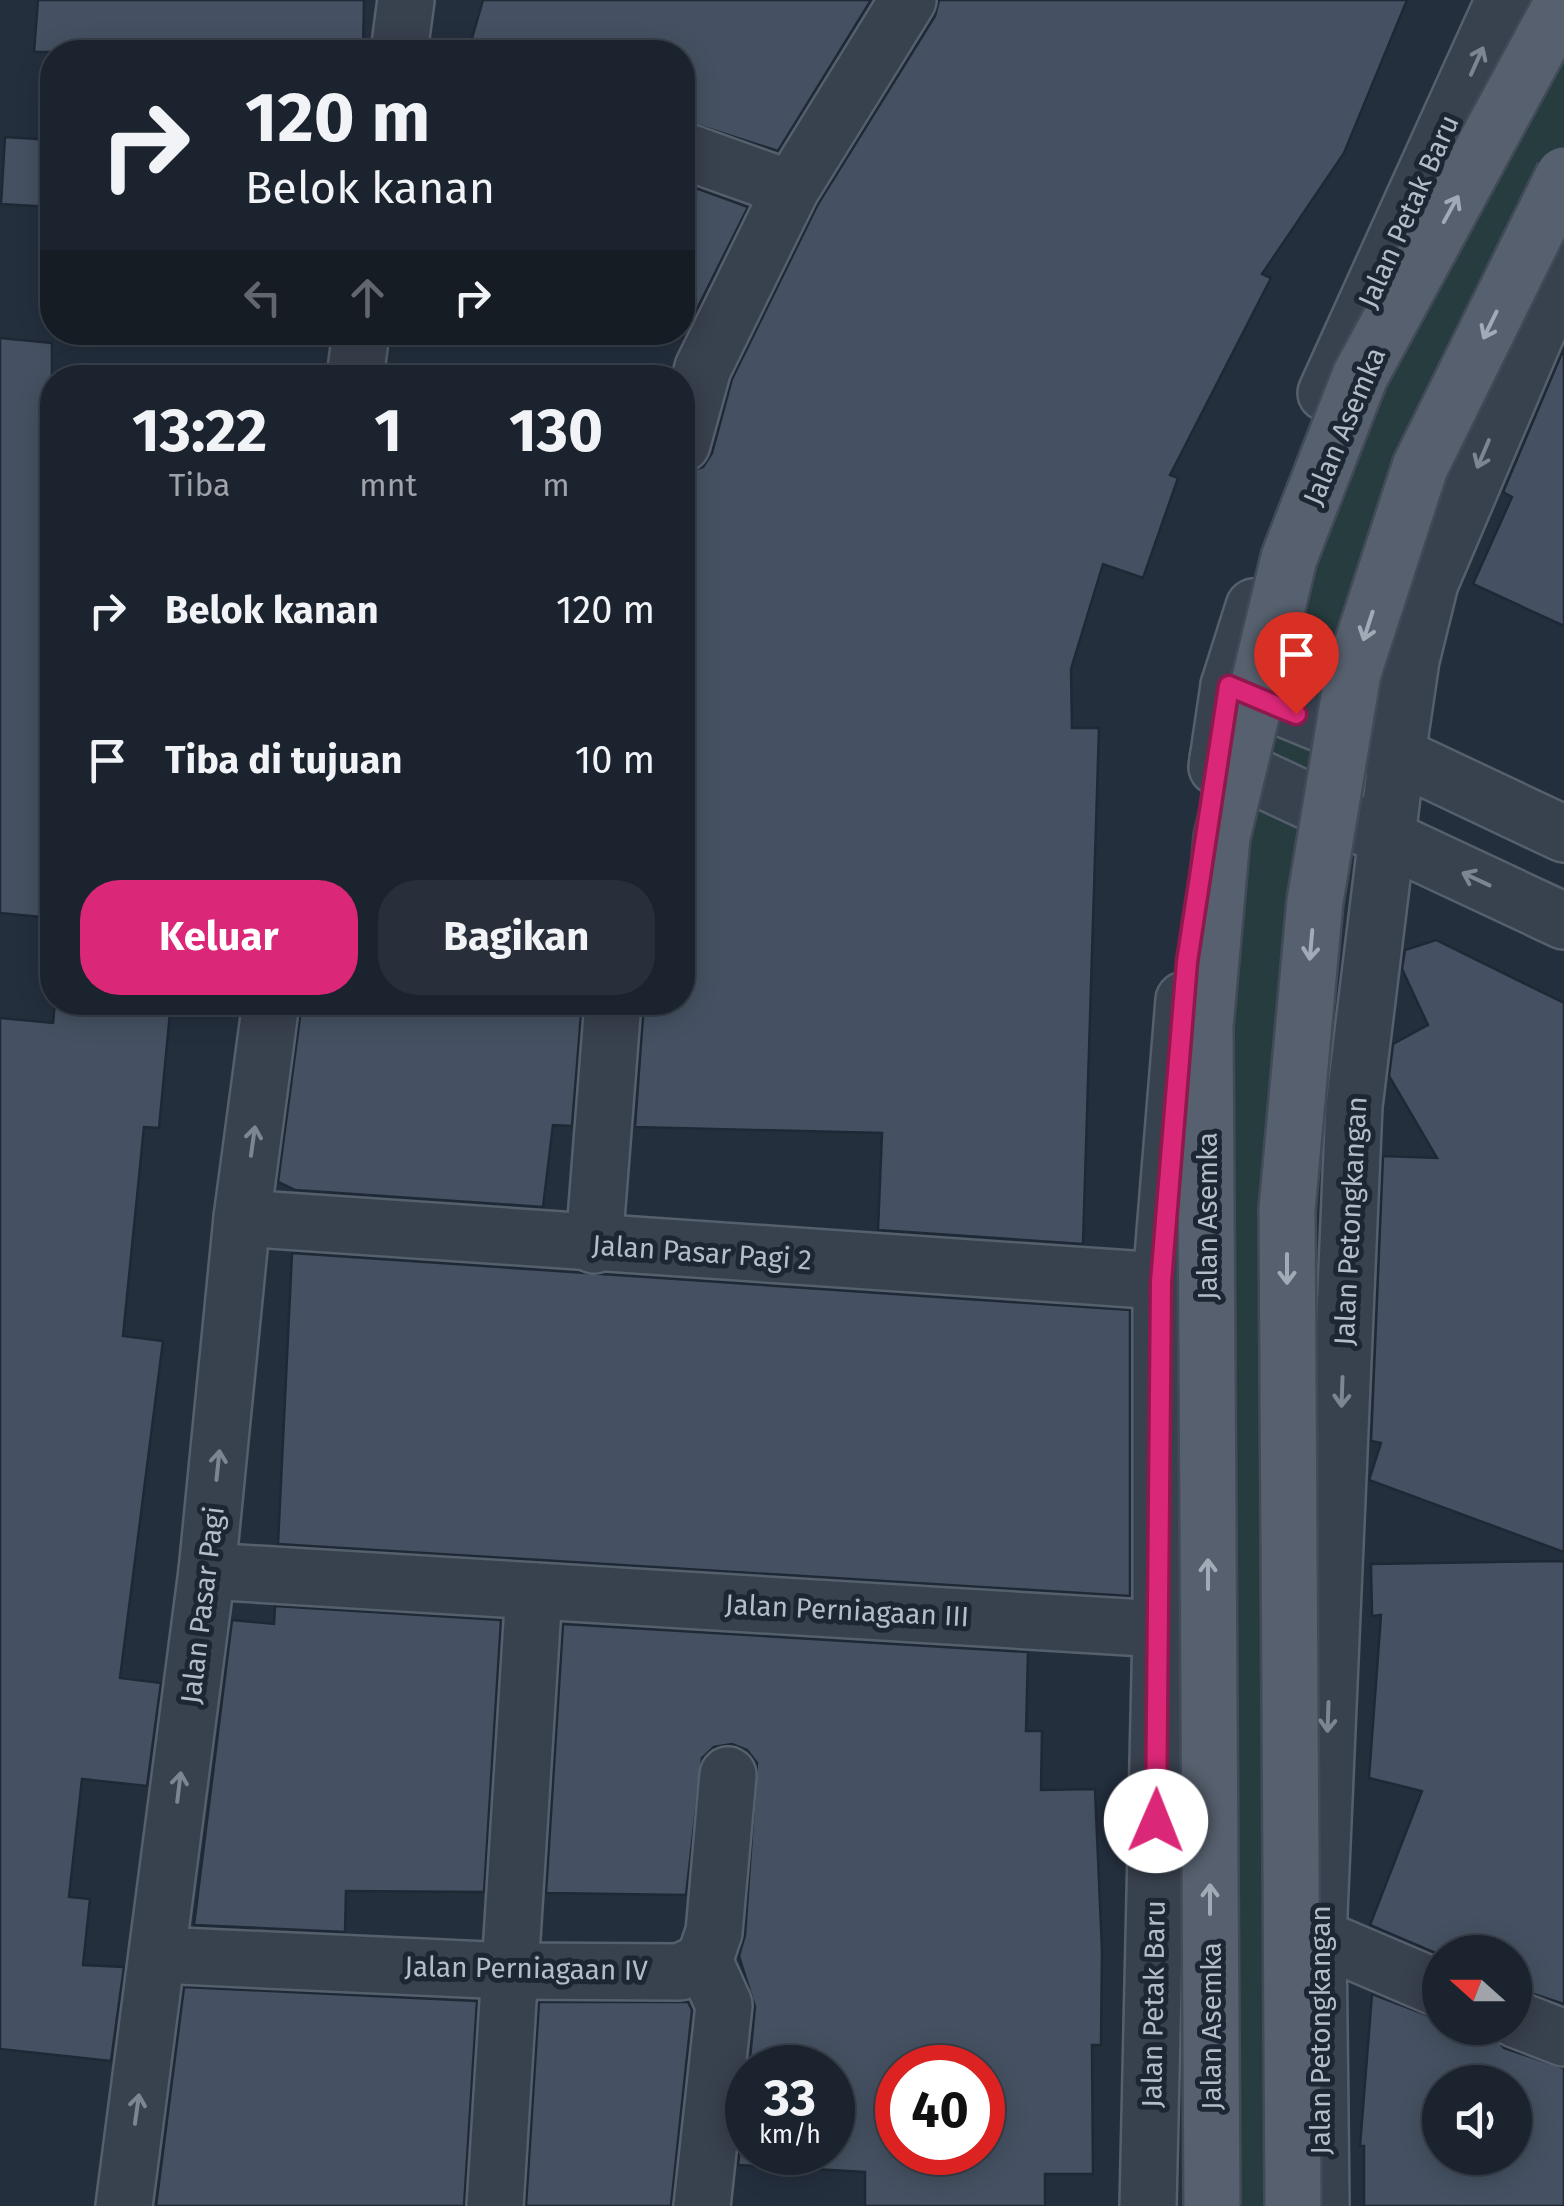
<!DOCTYPE html>
<html lang="id">
<head>
<meta charset="utf-8">
<style>
  :root { --surface:#1b232e; --page:#282f3a; --text:#f1f3f6; --muted:#a0a4aa; --line:#39404a; --accent:#db2777 }
  body { margin:0; font-family:"Fira Sans",sans-serif; background:var(--page); color:var(--text); height:100vh; display:flex; flex-direction:column; font-size:38px; white-space:nowrap }
  * { box-sizing:border-box; margin:0 }
  p { font-size:32px; color:var(--muted) }
  .icon { flex:none; width:55px; height:55px; fill:none; stroke:currentColor; stroke-width:2; stroke-linecap:round; stroke-linejoin:round }
  .map { position:relative; flex:1; overflow:hidden }
  .panel { position:absolute; left:40px; top:365px; width:655px; height:650px; display:flex; flex-direction:column; background:var(--surface); border-radius:40px; box-shadow:0 5px 25px #0003,0 0 0 2px var(--line) }
  .panel>* { flex:none }
  .guide { position:absolute; left:40px; top:40px; width:655px; height:305px; border-radius:40px; box-shadow:0 5px 25px #0003,0 0 0 2px var(--line); background:#1b232e; color:var(--text); overflow:hidden }
  .needle { width:65px; rotate:291deg }
  .buttons { position:absolute; left:1422px; top:1935px; display:grid; gap:20px }
  .buttons a { display:grid; place-items:center; width:110px; height:110px; border-radius:50%; background:var(--surface); box-shadow:0 5px 25px #0003,0 0 0 2px var(--line); font-size:50px }
  .speed { position:absolute; left:725px; top:2045px; display:flex; gap:20px; font-size:50px; font-weight:700; text-align:center }
  .speed>* { display:grid; place-content:center; width:130px; height:130px; border-radius:50%; background:var(--surface); box-shadow:0 5px 25px #0003,0 0 0 2px var(--line); line-height:1 }
  .speed small { font-size:25px; font-weight:400 }
  .speed .limit { border:15px solid #d22; background:#fff; color:#111 }
  .pin { position:absolute; display:grid; place-items:center; width:85px; height:85px; color:#fff; margin:-102px -42px; border-radius:50% 50% 50% 0; rotate:-45deg; box-shadow:0 0 10px #0007 }
  .pin .icon { rotate:45deg }
  .me { position:absolute; width:110px; margin:-55px; rotate:1deg; stroke-linejoin:round; filter:drop-shadow(0 0 8px #0008) }
  .turn { display:flex; align-items:center; gap:35px; height:210px; padding:0 40px; font-size:45px }
  .turn .icon { width:130px; height:130px; stroke-width:2.5 }
  .turn b { display:block; font-size:70px; line-height:85px }
  .lanes { display:flex; align-items:center; height:95px; padding:0 40px; background:#0003; justify-content:center; gap:50px; direction:ltr }
  .lanes .off { opacity:.35 }
  .eta { display:flex; justify-content:space-evenly; align-items:center; height:170px; text-align:center }
  .eta b { font-size:60px; font-weight:700; line-height:70px }
  .primary-button { display:flex; gap:20px; margin-top:auto; padding:20px 40px }
  .primary-button a { flex:1; height:115px; border-radius:40px; background:var(--accent); color:#fff; font-size:40px; font-weight:700; line-height:115px; text-align:center }
  .primary-button a+a { background:var(--page); color:var(--text) }
  ul { padding:0; list-style:none }
  li { display:flex; align-items:center; gap:30px; height:150px; padding:0 40px }
  li div { flex:1 }
  li b { display:block; font-size:38px }
  li em { font-style:normal }
  .map>svg:first-child { display:block }
  .green { fill:#263c3f }
  .building { fill:#455162; stroke:#1f2835; stroke-width:2.5; fill-rule:evenodd }
  .lines { fill:none; stroke-linecap:round; stroke-linejoin:round }
  .minor-casing { stroke:#565f6c; stroke-width:60 }
  .minor { stroke:#38414e; stroke-width:55 }
  .major-bridge-casing { stroke:#414a57; stroke-width:60; stroke-linecap:butt }
  .major-bridge { stroke:#56606e; stroke-width:55 }
  .oneway { stroke:#7c8592 }
  .oneway2 { stroke:#a1aab7 }
  .route-casing { stroke:#8e194d; stroke-width:25 }
  .route { stroke:#db2777; stroke-width:18 }
  .labels { text-anchor:middle; stroke-width:10; stroke-linejoin:round; paint-order:stroke }
  .street-label { font-size:28px; fill:#b4bcc9; stroke:#1d2633 }
</style>
</head>
<body>
<div class="map">
<svg width="1564" height="2206" viewBox="0 0 1564 2206">
  <rect width="100%" height="100%" fill="#242f3e"/>
  <polygon class="green" points="1564,0 1564,188 1420,467 1315,901 1293,2206 1212,2206 1206,1048 1267,641"/>
  <g class="building">
    <polygon points="38,0 364,0 363,52 34,52"/>
    <polygon points="483,0 871,0 778,151 682,120 682,52 468,52"/>
    <polygon points="939,0 1407,0 1344,153 1262,274 1271,278 1170,475 1178,478 1143,578 1103,564 1071,669 1072,728 1099,728 1083,1244 878,1230 882,1133 635,1127 644,1002 682,1002 682,474 703,467 712,453 732,379 818,204 935,16"/>
    <polygon points="5,137 52,140 52,207 1,204"/>
    <polygon points="682,183 748,207 682,339"/>
    <polygon points="0,338 52,343 52,918 0,913"/>
    <polygon points="1564,348 1564,626 1473,584 1512,497 1503,492"/>
    <polygon points="1436,940 1564,1003 1564,1552 1369,1480 1381,1443 1371,1441 1383,1156 1437,1158 1389,1076 1393,1044 1428,1025 1402,969 1405,950"/>
    <polygon points="55,1002 171,1002 159,1128 144,1127 123,1336 163,1341 120,1678 161,1683 147,1786 82,1779 69,1897 90,1899 83,1965 124,1967 111,2061 0,2049 0,1018 53,1023"/>
    <polygon points="302,1002 582,1002 572,1126 553,1125 543,1207 295,1190 278,1182"/>
    <polygon points="292,1253 1130,1310 1130,1596 278,1544"/>
    <polygon points="1564,1561 1564,2004 1515,1988 1515,1952 1440,1955 1370,1925 1422,1791 1369,1778 1381,1615 1372,1616 1371,1564"/>
    <polygon points="275,1606 501,1620 484,1892 346,1891 345,1932 194,1925 232,1620 274,1624"/>
    <path d="M563,1624L1028,1652L1026,1731H1042L1041,1790L1095,1789L1102,1950L1101,2045H1092L1093,2174H1045V2206H865V2172L738,2165L748,2078V2152H832V2068H749L755,2007L739,1956L745,1935L757,1763L747,1750L732,1744L714,1747L702,1758L686,1895L546,1893ZM898,2068H982V2152H898Z"/>
    <polygon points="184,1987 477,2001 464,2206 156,2206"/>
    <path d="M1372,1994L1440,2020V2028H1486L1504,2048L1564,2068V2206H1364V2146H1360ZM1440,2082H1515V2158H1440Z"/>
    <polygon points="539,2002 688,2002 692,2010 671,2206 526,2206"/>
  </g>
  <g class="lines">
    <defs>
      <g id="minor">
        <polyline points="399,52 406,0"/>
        <polyline points="682,150 791,189"/>
        <polyline points="355,378 361,332"/>
        <polyline points="1326,393 1504,0"/>
        <polyline points="682,444 703,368 791,189 908,0"/>
        <polyline points="1229,686 1397,755 1564,834"/>
        <polyline points="1218,759 1564,921"/>
        <polyline points="1217,767 1229,686 1254,607"/>
        <polyline points="242,1218 1161,1281"/>
        <polyline points="594,1245 613,1002"/>
        <polyline points="207,1571 1161,1629"/>
        <polyline points="1318,1937 1440,1989"/>
        <polyline points="158,1955 509,1971 680,1972 704,1961 714,1932 728,1775"/>
        <polyline points="1515,2019 1564,2038"/>
        <polyline points="124,2206 207,1571 242,1218 271,1002"/>
        <polyline points="495,2206 534,1591"/>
        <polyline points="702,2206 724,2005 704,1961"/>
        <polyline points="1148,2206 1161,1629 1161,1281 1184,1000"/>
        <polyline points="1321,2206 1318,1937 1354,1106 1397,755 1411,660 1430,583 1564,268"/>
      </g>
    </defs>
    <use href="#minor" class="minor-casing"/>
    <use href="#minor" class="minor"/>
    <defs>
      <g id="major-bridge">
        <polyline points="1212,2206 1205,1026 1222,837 1289,558 1360,376 1564,0"/>
        <polyline points="1293,2206 1287,1210 1315,901 1353,673 1420,467 1564,175"/>
      </g>
    </defs>
    <use href="#major-bridge" class="major-bridge-casing"/>
    <use href="#major-bridge" class="major-bridge"/>
  </g>
  <defs><path id="oneway-shaft" d="M-6 0H5M1.5-3L5.5 0L1.5 3" fill="none" stroke-width="1.6" stroke-linecap="round" stroke-linejoin="round" transform="scale(2.5)"/></defs>
  <g class="oneway">
    <use href="#oneway-shaft" transform="translate(1477 61) rotate(-66)"/>
    <use href="#oneway-shaft" transform="translate(1483 454) rotate(113)"/>
    <use href="#oneway-shaft" transform="translate(1476 879) rotate(-155)"/>
    <use href="#oneway-shaft" transform="translate(253 1141) rotate(-82)"/>
    <use href="#oneway-shaft" transform="translate(1342 1392) rotate(92)"/>
    <use href="#oneway-shaft" transform="translate(218 1465) rotate(-84)"/>
    <use href="#oneway-shaft" transform="translate(1328 1717) rotate(92)"/>
    <use href="#oneway-shaft" transform="translate(179 1787) rotate(-83)"/>
    <use href="#oneway-shaft" transform="translate(137 2109) rotate(-82)"/>
  </g>
  <g class="oneway2">
    <use href="#oneway-shaft" transform="translate(1451 209) rotate(-61)"/>
    <use href="#oneway-shaft" transform="translate(1490 325) rotate(116)"/>
    <use href="#oneway-shaft" transform="translate(1368 626) rotate(108)"/>
    <use href="#oneway-shaft" transform="translate(1311 945) rotate(95)"/>
    <use href="#oneway-shaft" transform="translate(1287 1269) rotate(90)"/>
    <use href="#oneway-shaft" transform="translate(1208 1574) rotate(-90)"/>
    <use href="#oneway-shaft" transform="translate(1210 1899) rotate(-90)"/>
  </g>
  <g class="lines">
    <defs>
      <polyline id="route" points="1156,1821 1161,1282 1187,962 1229,686 1296,714"/>
    </defs>
    <use href="#route" class="route-casing"/>
    <use href="#route" class="route"/>
  </g>
  <g class="labels">
    <g class="street-label">
      <text transform="translate(1408 211) rotate(-66)" y="10">Jalan Petak Baru</text>
      <text transform="translate(1344 426) rotate(-67)" y="10">Jalan Asemka</text>
      <text transform="translate(1207 1216) rotate(-90)" y="10">Jalan Asemka</text>
      <text transform="translate(1350 1221) rotate(-87)" y="10">Jalan Petongkangan</text>
      <text transform="translate(702 1252) rotate(4)" y="10">Jalan Pasar Pagi 2</text>
      <text transform="translate(202 1605) rotate(-83)" y="10">Jalan Pasar Pagi</text>
      <text transform="translate(847 1610) rotate(3)" y="10">Jalan Perniagaan III</text>
      <text transform="translate(526 1968) rotate(1)" y="10">Jalan Perniagaan IV</text>
      <text transform="translate(1153 2004) rotate(-89)" y="10">Jalan Petak Baru</text>
      <text transform="translate(1211 2026) rotate(-90)" y="10">Jalan Asemka</text>
      <text transform="translate(1320 2030) rotate(-90)" y="10">Jalan Petongkangan</text>
    </g>
  </g>
</svg>
<div class="buttons">
<a><svg class="needle" viewBox="-14 -14 28 28"><path d="M0-13l5 13h-10z" fill="#e53935"/><path d="M0 13l5-13h-10z" fill="#a0a4aa"/></svg></a>
<a><svg class="icon" aria-label="sound" viewBox="0 0 24 24"><path d="M4 9h4l5-4v14l-5-4H4zM17 9q2 3 0 6"/></svg></a>
</div>
<div class="speed"><div>33<small>km/h</small></div><div class="limit">40</div></div>
<div class="pin" style="left:1296px;top:714px;background:#d93025"><svg class="icon" aria-label="arrive" viewBox="0 0 24 24"><path d="M6 21V4h12l-3 4 3 4H6"/></svg></div>
<svg class="me" style="left:1156px;top:1821px" viewBox="-20 -20 40 40"><circle r="19" fill="#fff"/><path d="M0-13L10 11 0 6-10 11z" fill="#db2777"/></svg>
<div class="guide">
<div class="turn"><svg class="icon" aria-label="right" viewBox="0 0 24 24"><path d="M7 20v-9h11M14 6l5 5-5 5"/></svg><div><b>120 m</b>Belok kanan</div></div>
<div class="lanes"><svg class="icon off" aria-label="left" viewBox="0 0 24 24"><path d="M17 20v-9H6M10 6l-5 5 5 5"/></svg><svg class="icon off" aria-label="ahead" viewBox="0 0 24 24"><path d="M12 20V5M6 11l6-6 6 6"/></svg><svg class="icon" aria-label="right" viewBox="0 0 24 24"><path d="M7 20v-9h11M14 6l5 5-5 5"/></svg></div>
</div>
<section class="panel">
<div class="eta">
<div><b>13:22</b><p>Tiba</p></div>
<div><b>1</b><p>mnt</p></div>
<div><b>130</b><p>m</p></div>
</div>
<ul>
<li><svg class="icon" aria-label="right" viewBox="0 0 24 24"><path d="M7 20v-9h11M14 6l5 5-5 5"/></svg><div><b>Belok kanan</b></div><em>120 m</em></li>
<li><svg class="icon" aria-label="arrive" viewBox="0 0 24 24"><path d="M6 21V4h12l-3 4 3 4H6"/></svg><div><b>Tiba di tujuan</b></div><em>10 m</em></li>
</ul>
<div class="primary-button"><a>Keluar</a><a>Bagikan</a></div>
</section>
</div>
</body>
</html>
